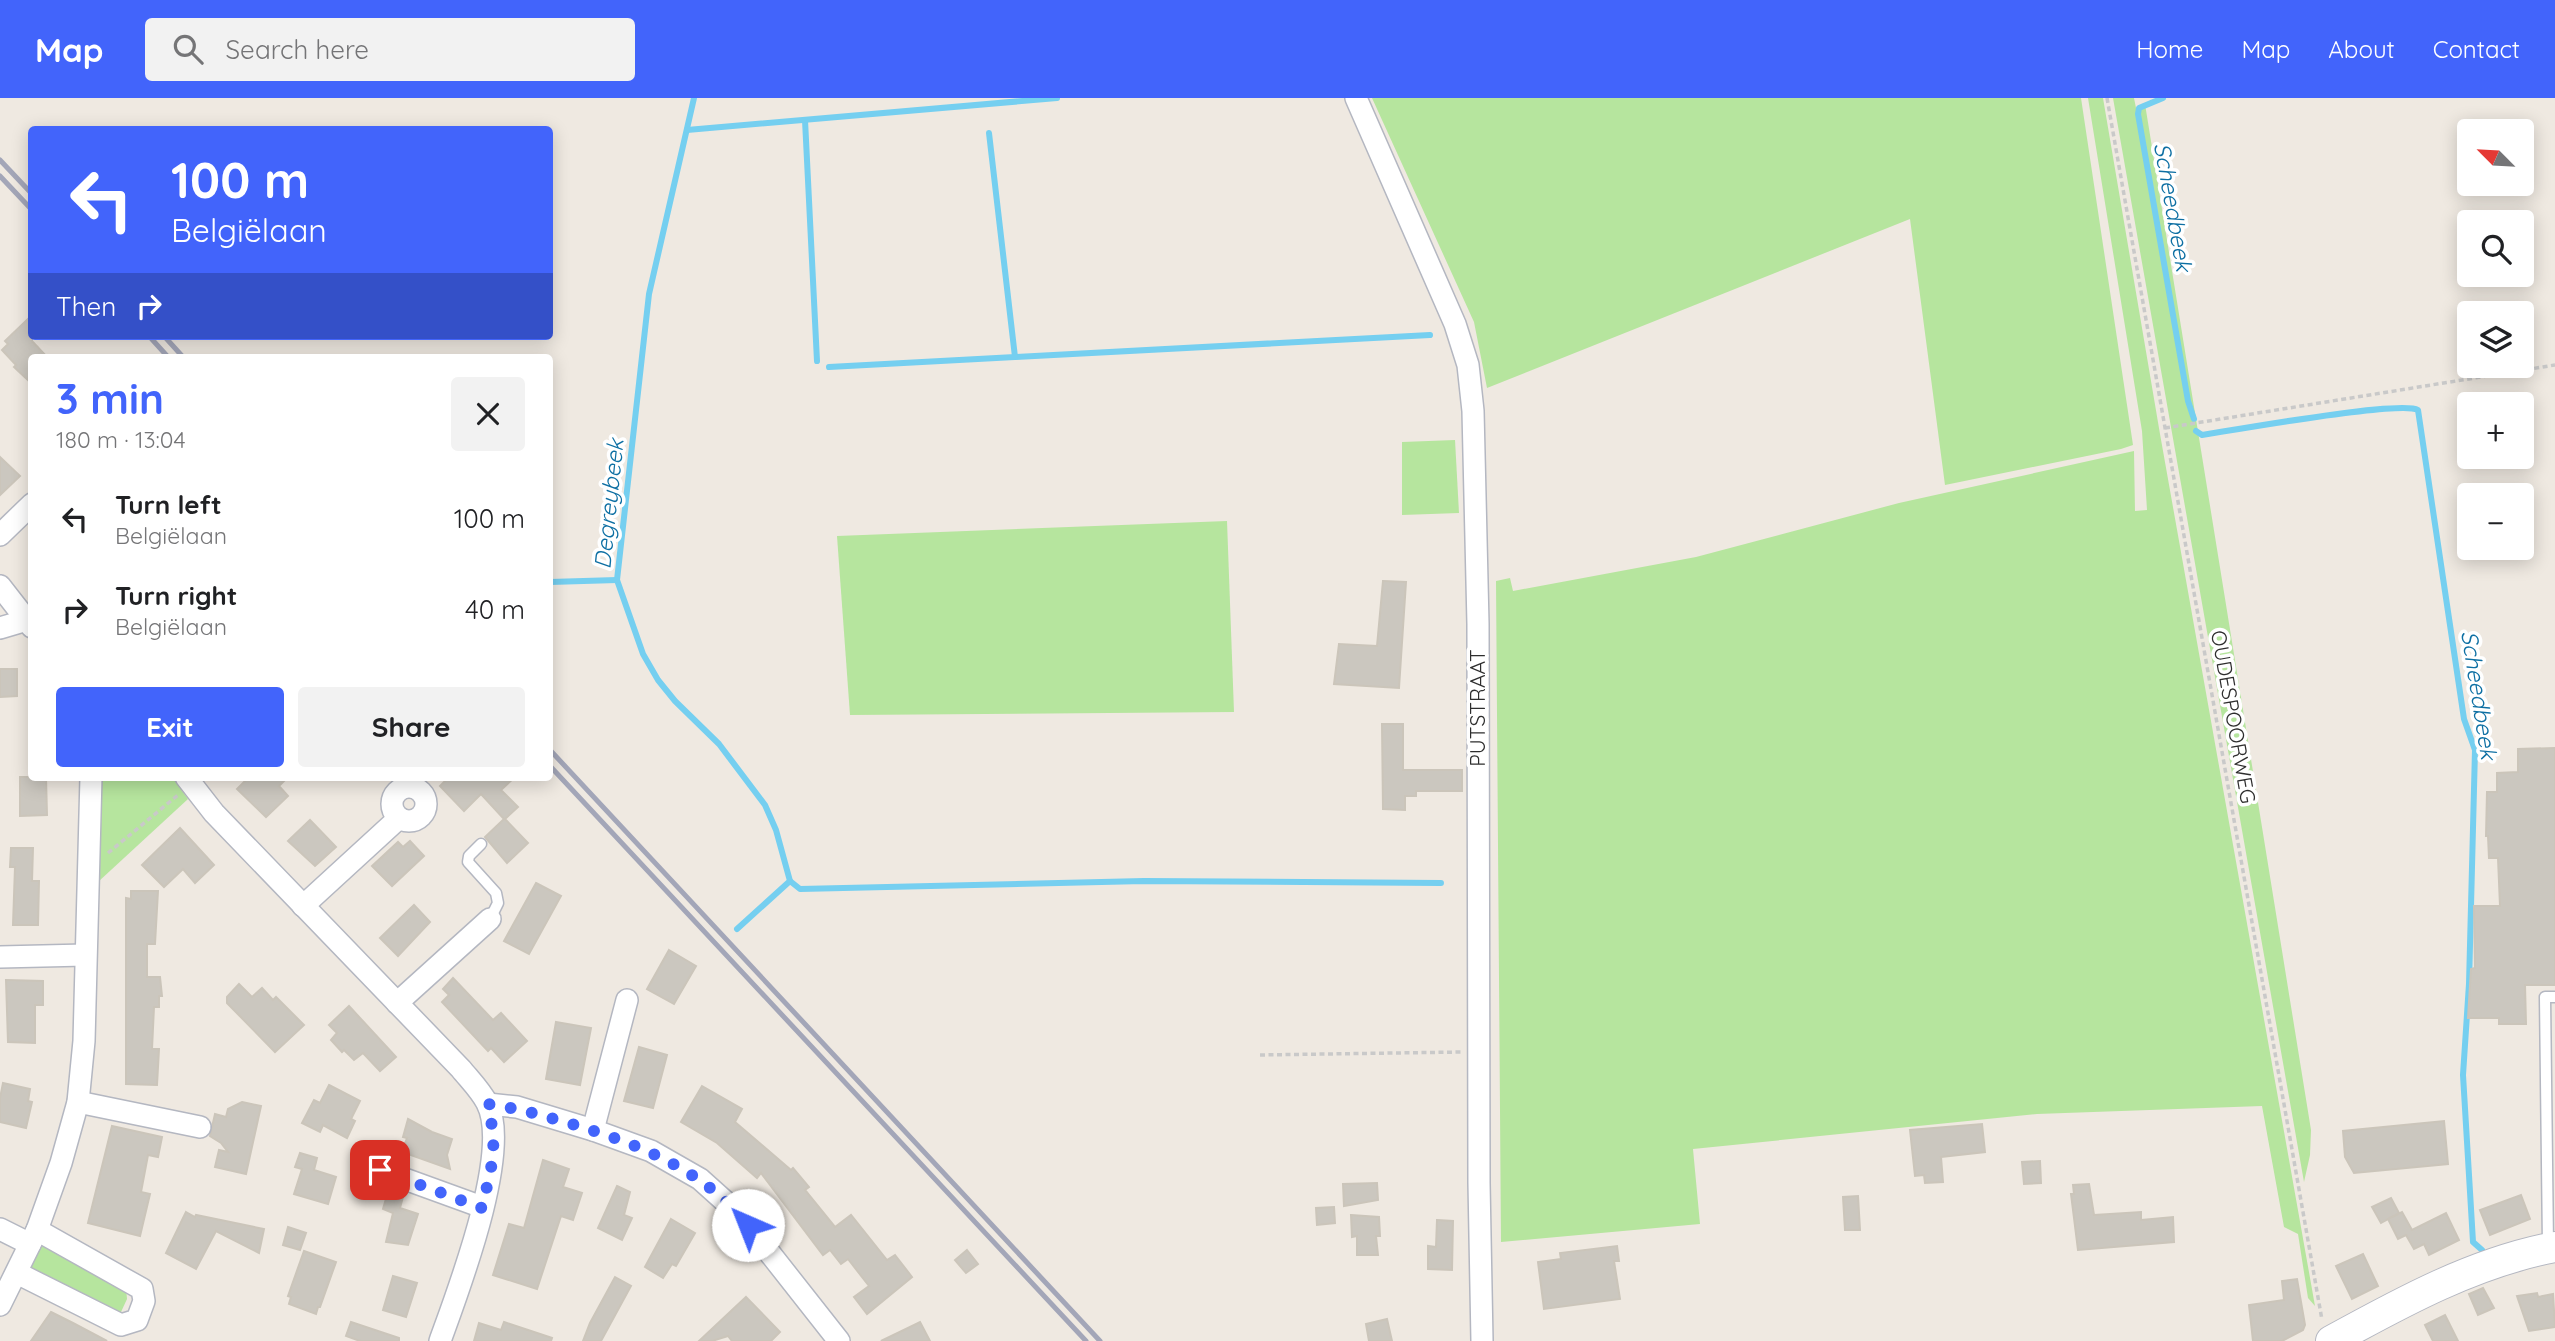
<!DOCTYPE html>
<html lang="en">
<head>
<meta charset="utf-8">
<style>
  :root { --surface:#fff; --page:#f2f2f2; --text:#202124; --muted:#757577; --accent:#4264fb }
  body { margin:0; font-family:Quicksand,sans-serif; background:var(--page); color:var(--text); height:100vh; display:flex; flex-direction:column; font-size:26px; white-space:nowrap }
  * { box-sizing:border-box; margin:0 }
  p { font-size:23px; color:var(--muted) }
  .icon { flex:none; width:38px; height:38px; fill:none; stroke:currentColor; stroke-width:2; stroke-linecap:round; stroke-linejoin:round }
  .map { position:relative; flex:1; overflow:hidden }
  .details { position:absolute; left:28px; top:256px; width:525px; height:427px; display:flex; flex-direction:column; background:var(--surface); border-radius:7px; box-shadow:0 4px 18px #0003 }
  .details>* { flex:none }
  .hud { position:absolute; left:28px; top:28px; width:525px; height:214px; border-radius:7px; box-shadow:0 4px 18px #0003; background:#4264fb; color:#fff; overflow:hidden }
  .needle { width:46px; rotate:294deg }
  .controls { position:absolute; left:2457px; top:21px; display:grid; gap:14px }
  .controls a { display:grid; place-items:center; width:77px; height:77px; border-radius:7px; background:var(--surface); box-shadow:0 4px 18px #0003; font-size:35px }
  .pin { position:absolute; display:grid; place-items:center; width:60px; height:60px; color:#fff; margin:-30px; border-radius:14px; box-shadow:0 4px 10px #0006 }
  .me { position:absolute; width:77px; margin:-38px; rotate:316deg; stroke-linejoin:round; filter:drop-shadow(0 0 5px #0008) }
  .turn { display:flex; align-items:center; gap:24px; height:147px; padding:0 28px; font-size:32px }
  .turn .icon { width:91px; height:91px; stroke-width:2.5 }
  .turn b { display:block; font-size:49px; line-height:60px }
  .then { display:flex; align-items:center; height:66px; padding:0 28px; background:#0003; gap:14px; font-size:26px }
  .round { display:grid; place-items:center; flex:none; width:74px; height:74px; border-radius:7px; background:var(--page) }
  .head { display:flex; align-items:center; justify-content:space-between; height:119px; padding:0 28px }
  h1 { font-size:42px; font-weight:800; line-height:52px; color:var(--accent) }
  .action { display:flex; gap:14px; margin-top:auto; padding:14px 28px }
  .action a { flex:1; height:80px; border-radius:7px; background:var(--accent); color:#fff; font-size:28px; font-weight:800; line-height:80px; text-align:center }
  .action a+a { background:var(--page); color:var(--text) }
  ul { padding:0; list-style:none }
  li { display:flex; align-items:center; gap:21px; height:91px; padding:0 28px }
  li div { flex:1 }
  li b { display:block; font-size:26px }
  li em { font-style:normal }
  header { display:flex; align-items:center; gap:42px; box-sizing:border-box; height:98px; padding:0 35px; background:var(--accent); color:#fff }
  header strong { font-size:33px }
  nav { display:flex; gap:38px; margin-inline-start:auto; font-size:24px }
  .search { width:490px; height:63px; background:var(--page); display:flex; align-items:center; gap:18px; box-sizing:border-box; padding:0 24px; border-radius:7px; color:var(--muted); font-size:26px }
  .map>svg:first-child { display:block }
  .green { fill:#b6e59e }
  .lines { fill:none; stroke-linecap:round; stroke-linejoin:round }
  .stream { stroke:#75cff0; stroke-width:6 }
  .building { fill:#cbc7bf; stroke:#cbc5ba; stroke-width:2 }
  .lane-casing { stroke:#b4b7c1; stroke-width:13 }
  .street-casing { stroke:#b4b7c1; stroke-width:24 }
  .secondary-casing { stroke:#b4b7c1; stroke-width:32 }
  .path { stroke:#c9c9c9; stroke-width:3.5; stroke-dasharray:5 3.5; stroke-linecap:butt }
  .lane { stroke:#fff; stroke-width:10 }
  .street { stroke:#fff; stroke-width:21 }
  .secondary { stroke:#fff; stroke-width:30 }
  .rail { stroke:#a3a6b8; stroke-width:5 }
  .route { stroke:#4264fb; stroke-width:12; stroke-dasharray:0 21.6 }
  .labels { text-anchor:middle; stroke-width:7; stroke-linejoin:round; paint-order:stroke }
  .street-label { font-size:21px; fill:#2e2e2e; stroke:#fff }
  .water-label { font-size:23px; font-style:italic; fill:#0d6fa3; stroke:#fff }
</style>
</head>
<body>
<header>
<strong>Map</strong>
<div class="search"><svg class="icon" aria-label="search" viewBox="0 0 24 24"><circle cx="10" cy="10" r="6"/><path d="M15 15l6 6"/></svg>Search here</div>
<nav><a>Home</a><a>Map</a><a>About</a><a>Contact</a></nav>
</header>
<div class="map">
<svg width="2555" height="1243" viewBox="0 0 2555 1243">
  <rect width="100%" height="100%" fill="#efe9e1"/>
  <g class="green">
    <polygon points="1372,0 2081,0 2133,347 2121,351 1945,387 1910,121 1487,290 1474,224"/>
    <polygon points="2088,0 2103,0 2160,336 2315,1208 2308,1200 2298,1136 2284,1129 2262,1008 2037,1016 1693,1051 1700,1126 1501,1144 1496,483 1510,480 1513,493 1696,459 1899,405 2134,353 2135,413 2147,412 2142,333"/>
    <polygon points="2113,0 2134,0 2136,10 2145,6 2311,1032 2310,1057 2304,1084"/>
    <polygon points="1455,342 1459,415 1402,417 1402,344"/>
    <polygon points="1227,423 1234,614 850,617 837,438"/>
    <polygon points="99,679 172,679 188,701 98,784"/>
    <polygon points="44,1148 126,1190 127,1201 121,1214 111,1217 28,1175 37,1149"/>
  </g>
  <g class="lines">
    <g class="stream">
      <polyline points="694,0 649,196 617,482 643,556 658,582 675,603 719,646 765,707 776,732 790,783 737,831"/>
      <polyline points="2163,0 2139,10 2138,16 2188,303 2194,321"/>
      <polyline points="805,22 817,263"/>
      <polyline points="687,32 1057,0"/>
      <polyline points="1015,259 1430,237"/>
      <polyline points="829,269 1015,259 989,35"/>
      <path d="M2196,333L2202,337C2234,332 2401,302 2418,312L2464,621L2475,652L2469,886L2463,977L2473,1144L2482,1152"/>
      <polyline points="550,484 617,482"/>
      <polyline points="790,783 800,791 1144,783 1441,785"/>
    </g>
  </g>
  <g class="building">
    <polygon points="32,217 32,243 47,259 32,259 32,286 14,269 16,267 2,252 8,246 5,243"/>
    <polygon points="0,359 20,378 0,397"/>
    <polygon points="1383,483 1406,484 1399,590 1334,586 1339,546 1377,548"/>
    <polygon points="0,571 17,571 17,598 0,599"/>
    <polygon points="1382,626 1403,626 1403,672 1462,672 1462,693 1416,693 1416,698 1405,698 1405,712 1383,711"/>
    <polygon points="2555,650 2555,887 2525,887 2526,926 2499,926 2499,920 2468,920 2471,871 2475,870 2474,808 2500,808 2498,760 2489,760 2488,738 2486,738 2487,694 2497,694 2497,675 2518,674 2518,651"/>
    <polygon points="20,679 46,679 47,717 20,718"/>
    <polygon points="249,679 288,679 279,688 288,698 266,719 237,691"/>
    <polygon points="449,679 515,679 501,692 518,709 505,721 528,745 507,765 485,739 504,721 481,696 464,713 440,688"/>
    <polygon points="310,722 336,749 315,768 288,743"/>
    <polygon points="180,730 214,767 195,785 183,771 164,789 142,767"/>
    <polygon points="410,743 424,758 392,788 372,768 398,744 403,749"/>
    <polygon points="11,750 33,750 32,783 39,783 38,827 13,827 15,769 10,769"/>
    <polygon points="536,785 561,798 529,856 504,843"/>
    <polygon points="131,793 158,793 155,846 147,846 147,879 160,879 162,898 159,898 159,909 154,909 152,951 159,951 157,987 126,986 126,800 131,801"/>
    <polygon points="414,807 430,824 398,858 380,840"/>
    <polygon points="669,852 696,868 674,906 647,891"/>
    <polygon points="453,880 493,922 501,915 527,943 504,964 491,950 488,953 442,904 449,897 443,891"/>
    <polygon points="6,882 43,883 43,907 35,907 35,945 8,944"/>
    <polygon points="239,886 252,899 262,890 273,902 276,899 304,927 275,954 227,905 227,899"/>
    <polygon points="349,908 396,959 380,973 363,955 354,962 344,952 342,954 331,942 337,935 329,927"/>
    <polygon points="556,924 591,930 580,987 546,981"/>
    <polygon points="639,949 667,957 653,1010 624,1003"/>
    <polygon points="3,985 30,991 28,1003 32,1004 26,1030 0,1024 0,1000"/>
    <polygon points="329,987 360,1003 351,1021 355,1023 347,1040 323,1027 320,1034 302,1025 314,1002 320,1005"/>
    <polygon points="702,988 742,1011 735,1024 791,1072 793,1070 809,1089 805,1092 835,1129 851,1117 887,1162 895,1157 912,1179 867,1216 854,1199 869,1188 848,1161 841,1166 830,1152 823,1157 761,1075 757,1080 717,1045 681,1024"/>
    <polygon points="242,1004 261,1008 246,1076 215,1069 219,1052 228,1054 221,1045 210,1038 215,1016 226,1019 228,1011"/>
    <polygon points="408,1021 432,1034 452,1041 447,1057 450,1071 402,1054 407,1040 403,1039"/>
    <polygon points="2444,1023 2448,1066 2354,1075 2345,1059 2343,1033"/>
    <polygon points="1982,1026 1985,1054 1941,1059 1943,1084 1925,1085 1924,1077 1915,1078 1910,1032"/>
    <polygon points="112,1028 162,1039 158,1059 148,1057 141,1094 150,1096 140,1138 88,1125"/>
    <polygon points="300,1055 317,1060 314,1072 336,1079 328,1106 294,1096 302,1071 295,1069"/>
    <polygon points="543,1062 569,1071 563,1089 582,1095 573,1122 561,1118 537,1191 493,1177 509,1126 524,1130"/>
    <polygon points="2040,1063 2041,1085 2024,1086 2022,1064"/>
    <polygon points="1377,1085 1378,1102 1344,1108 1343,1086"/>
    <polygon points="2089,1086 2094,1117 2141,1114 2141,1122 2173,1119 2174,1144 2078,1152 2071,1096 2074,1096 2073,1087"/>
    <polygon points="617,1088 630,1094 624,1117 632,1120 622,1142 598,1130"/>
    <polygon points="388,1094 403,1099 400,1110 418,1116 408,1147 386,1144 393,1115 383,1111"/>
    <polygon points="2521,1097 2530,1121 2490,1137 2480,1112"/>
    <polygon points="1858,1098 1860,1132 1845,1132 1843,1099"/>
    <polygon points="2391,1100 2399,1115 2381,1125 2372,1109"/>
    <polygon points="1334,1109 1335,1125 1317,1127 1316,1110"/>
    <polygon points="186,1114 195,1119 196,1117 264,1131 259,1155 216,1133 196,1171 166,1155"/>
    <polygon points="2402,1114 2412,1132 2446,1115 2459,1142 2429,1157 2424,1146 2414,1151 2406,1137 2398,1141 2388,1121"/>
    <polygon points="1351,1117 1379,1119 1380,1138 1376,1138 1378,1157 1357,1157 1357,1138 1352,1139"/>
    <polygon points="671,1121 695,1135 676,1168 672,1166 663,1180 645,1169"/>
    <polygon points="1437,1122 1453,1123 1452,1172 1428,1171 1428,1148 1436,1149"/>
    <polygon points="288,1129 306,1135 300,1152 283,1147"/>
    <polygon points="1617,1148 1619,1163 1614,1163 1620,1201 1544,1211 1538,1164 1561,1161 1560,1155"/>
    <polygon points="967,1152 978,1166 966,1175 955,1162"/>
    <polygon points="304,1153 336,1164 320,1209 318,1209 316,1216 289,1206 291,1199 288,1198"/>
    <polygon points="2363,1156 2378,1188 2352,1201 2336,1168"/>
    <polygon points="393,1178 417,1185 406,1219 383,1212"/>
    <polygon points="615,1179 631,1188 601,1243 583,1243 590,1225"/>
    <polygon points="2297,1181 2305,1227 2303,1232 2282,1243 2253,1243 2249,1207 2284,1202 2282,1183"/>
    <polygon points="2483,1190 2494,1210 2478,1217 2469,1196"/>
    <polygon points="2537,1195 2538,1199 2553,1196 2555,1229 2529,1233 2517,1198"/>
    <polygon points="746,1199 780,1234 771,1243 732,1243 728,1238 712,1243 699,1243"/>
    <polygon points="51,1214 73,1225 107,1243 31,1243"/>
    <polygon points="2445,1217 2458,1243 2433,1243 2425,1227"/>
    <polygon points="1387,1221 1392,1243 1369,1243 1366,1226"/>
    <polygon points="351,1224 399,1240 399,1243 360,1243 346,1238"/>
    <polygon points="504,1224 552,1240 551,1243 474,1243 479,1225 501,1232"/>
    <polygon points="920,1224 930,1243 881,1243 910,1229"/>
  </g>
  <g class="lines">
    <defs>
      <g id="lane">
        <polyline points="481,746 469,758 468,764 496,795 498,805 490,821"/>
        <polyline points="2548,1148 2545,899 2555,899"/>
      </g>
      <g id="street">
        <polyline points="1356,0 1455,226 1468,267 1473,313 1478,526 1479,1085 1482,1243"/>
        <polyline points="0,437 32,406"/>
        <polyline points="0,488 32,529"/>
        <polyline points="0,530 27,522"/>
        <path d="M186,679L214,715L461,971C470,982 481,993 487,1005C512,1053 458,1193 440,1243"/>
        <circle cx="409" cy="706" r="17"/>
        <polyline points="303,808 399,720"/>
        <polyline points="0,859 85,857"/>
        <polyline points="397,905 490,821"/>
        <polyline points="78,1004 200,1029"/>
        <polyline points="488,1006 517,1009 593,1032 651,1053 700,1081 739,1116 839,1243"/>
        <polyline points="593,1032 627,902"/>
        <polyline points="380,1072 482,1109"/>
        <polyline points="0,1131 30,1146"/>
        <polyline points="17,1175 121,1227 137,1222 144,1203 142,1191 37,1132"/>
        <polyline points="0,1207 37,1132 61,1065 78,1004 84,943 91,679"/>
      </g>
      <path id="secondary" d="M2331,1243C2402,1204 2475,1164 2555,1149"/>
    </defs>
    <use href="#lane" class="lane-casing"/>
    <use href="#street" class="street-casing"/>
    <use href="#secondary" class="secondary-casing"/>
    <g class="path">
      <polyline points="2107,0 2322,1222"/>
      <polyline points="2165,330 2555,267"/>
      <polyline points="108,755 178,697"/>
      <polyline points="1260,957 1461,954"/>
    </g>
    <use href="#lane" class="lane"/>
    <use href="#street" class="street"/>
    <use href="#secondary" class="secondary"/>
    <g class="rail">
      <polyline points="0,62 32,96"/>
      <polyline points="0,78 32,112"/>
      <polyline points="149,238 168,259"/>
      <polyline points="164,238 183,259"/>
      <polyline points="550,652 1100,1243"/>
      <polyline points="550,668 1086,1243"/>
    </g>
  </g>
  <g class="lines">
    <path class="route" d="M380,1072L482,1110L491,1071L494,1040L488,1006C517,1010 544,1018 572,1026C638,1046 704,1072 748,1127"/>
  </g>
  <g class="labels">
    <g class="street-label">
      <text transform="translate(1478 610) rotate(-90)" y="7">PUTSTRAAT</text>
      <text transform="translate(2233 619) rotate(80)" y="7">OUDESPOORWEG</text>
    </g>
    <g class="water-label">
      <text transform="translate(2173 109) rotate(80)" y="8">Scheedbeek</text>
      <text transform="translate(609 406) rotate(-84)" y="8">Degreybeek</text>
      <text transform="translate(2479 597) rotate(81)" y="8">Scheedbeek</text>
    </g>
  </g>
</svg>
<div class="controls">
<a><svg class="needle" viewBox="-14 -14 28 28"><path d="M0-13l5 13h-10z" fill="#e53935"/><path d="M0 13l5-13h-10z" fill="#757577"/></svg></a>
<a><svg class="icon" aria-label="search" viewBox="0 0 24 24"><circle cx="10" cy="10" r="6"/><path d="M15 15l6 6"/></svg></a>
<a><svg class="icon" aria-label="layers" viewBox="0 0 24 24"><path d="M12 4l9 5-9 5-9-5zM3 14l9 5 9-5"/></svg></a>
<a>+</a>
<a>−</a>
</div>
<div class="pin" style="left:380px;top:1072px;background:#d93025"><svg class="icon" aria-label="arrive" viewBox="0 0 24 24"><path d="M6 21V4h12l-3 4 3 4H6"/></svg></div>
<svg class="me" style="left:748px;top:1127px" viewBox="-20 -20 40 40"><circle r="19" fill="#fff"/><path d="M0-13L10 11 0 6-10 11z" fill="#4264fb"/></svg>
<div class="hud">
<div class="turn"><svg class="icon" aria-label="left" viewBox="0 0 24 24"><path d="M17 20v-9H6M10 6l-5 5 5 5"/></svg><div><b>100 m</b>Belgiëlaan</div></div>
<div class="then">Then<svg class="icon" aria-label="right" viewBox="0 0 24 24"><path d="M7 20v-9h11M14 6l5 5-5 5"/></svg></div>
</div>
<section class="details">
<div class="head"><div><h1>3 min</h1><p>180 m · 13:04</p></div><a class="round"><svg class="icon" aria-label="close" viewBox="0 0 24 24"><path d="M6 6l12 12M18 6L6 18"/></svg></a></div>
<ul>
<li><svg class="icon" aria-label="left" viewBox="0 0 24 24"><path d="M17 20v-9H6M10 6l-5 5 5 5"/></svg><div><b>Turn left</b><p>Belgiëlaan</p></div><em>100 m</em></li>
<li><svg class="icon" aria-label="right" viewBox="0 0 24 24"><path d="M7 20v-9h11M14 6l5 5-5 5"/></svg><div><b>Turn right</b><p>Belgiëlaan</p></div><em>40 m</em></li>
</ul>
<div class="action"><a>Exit</a><a>Share</a></div>
</section>
</div>
</body>
</html>
